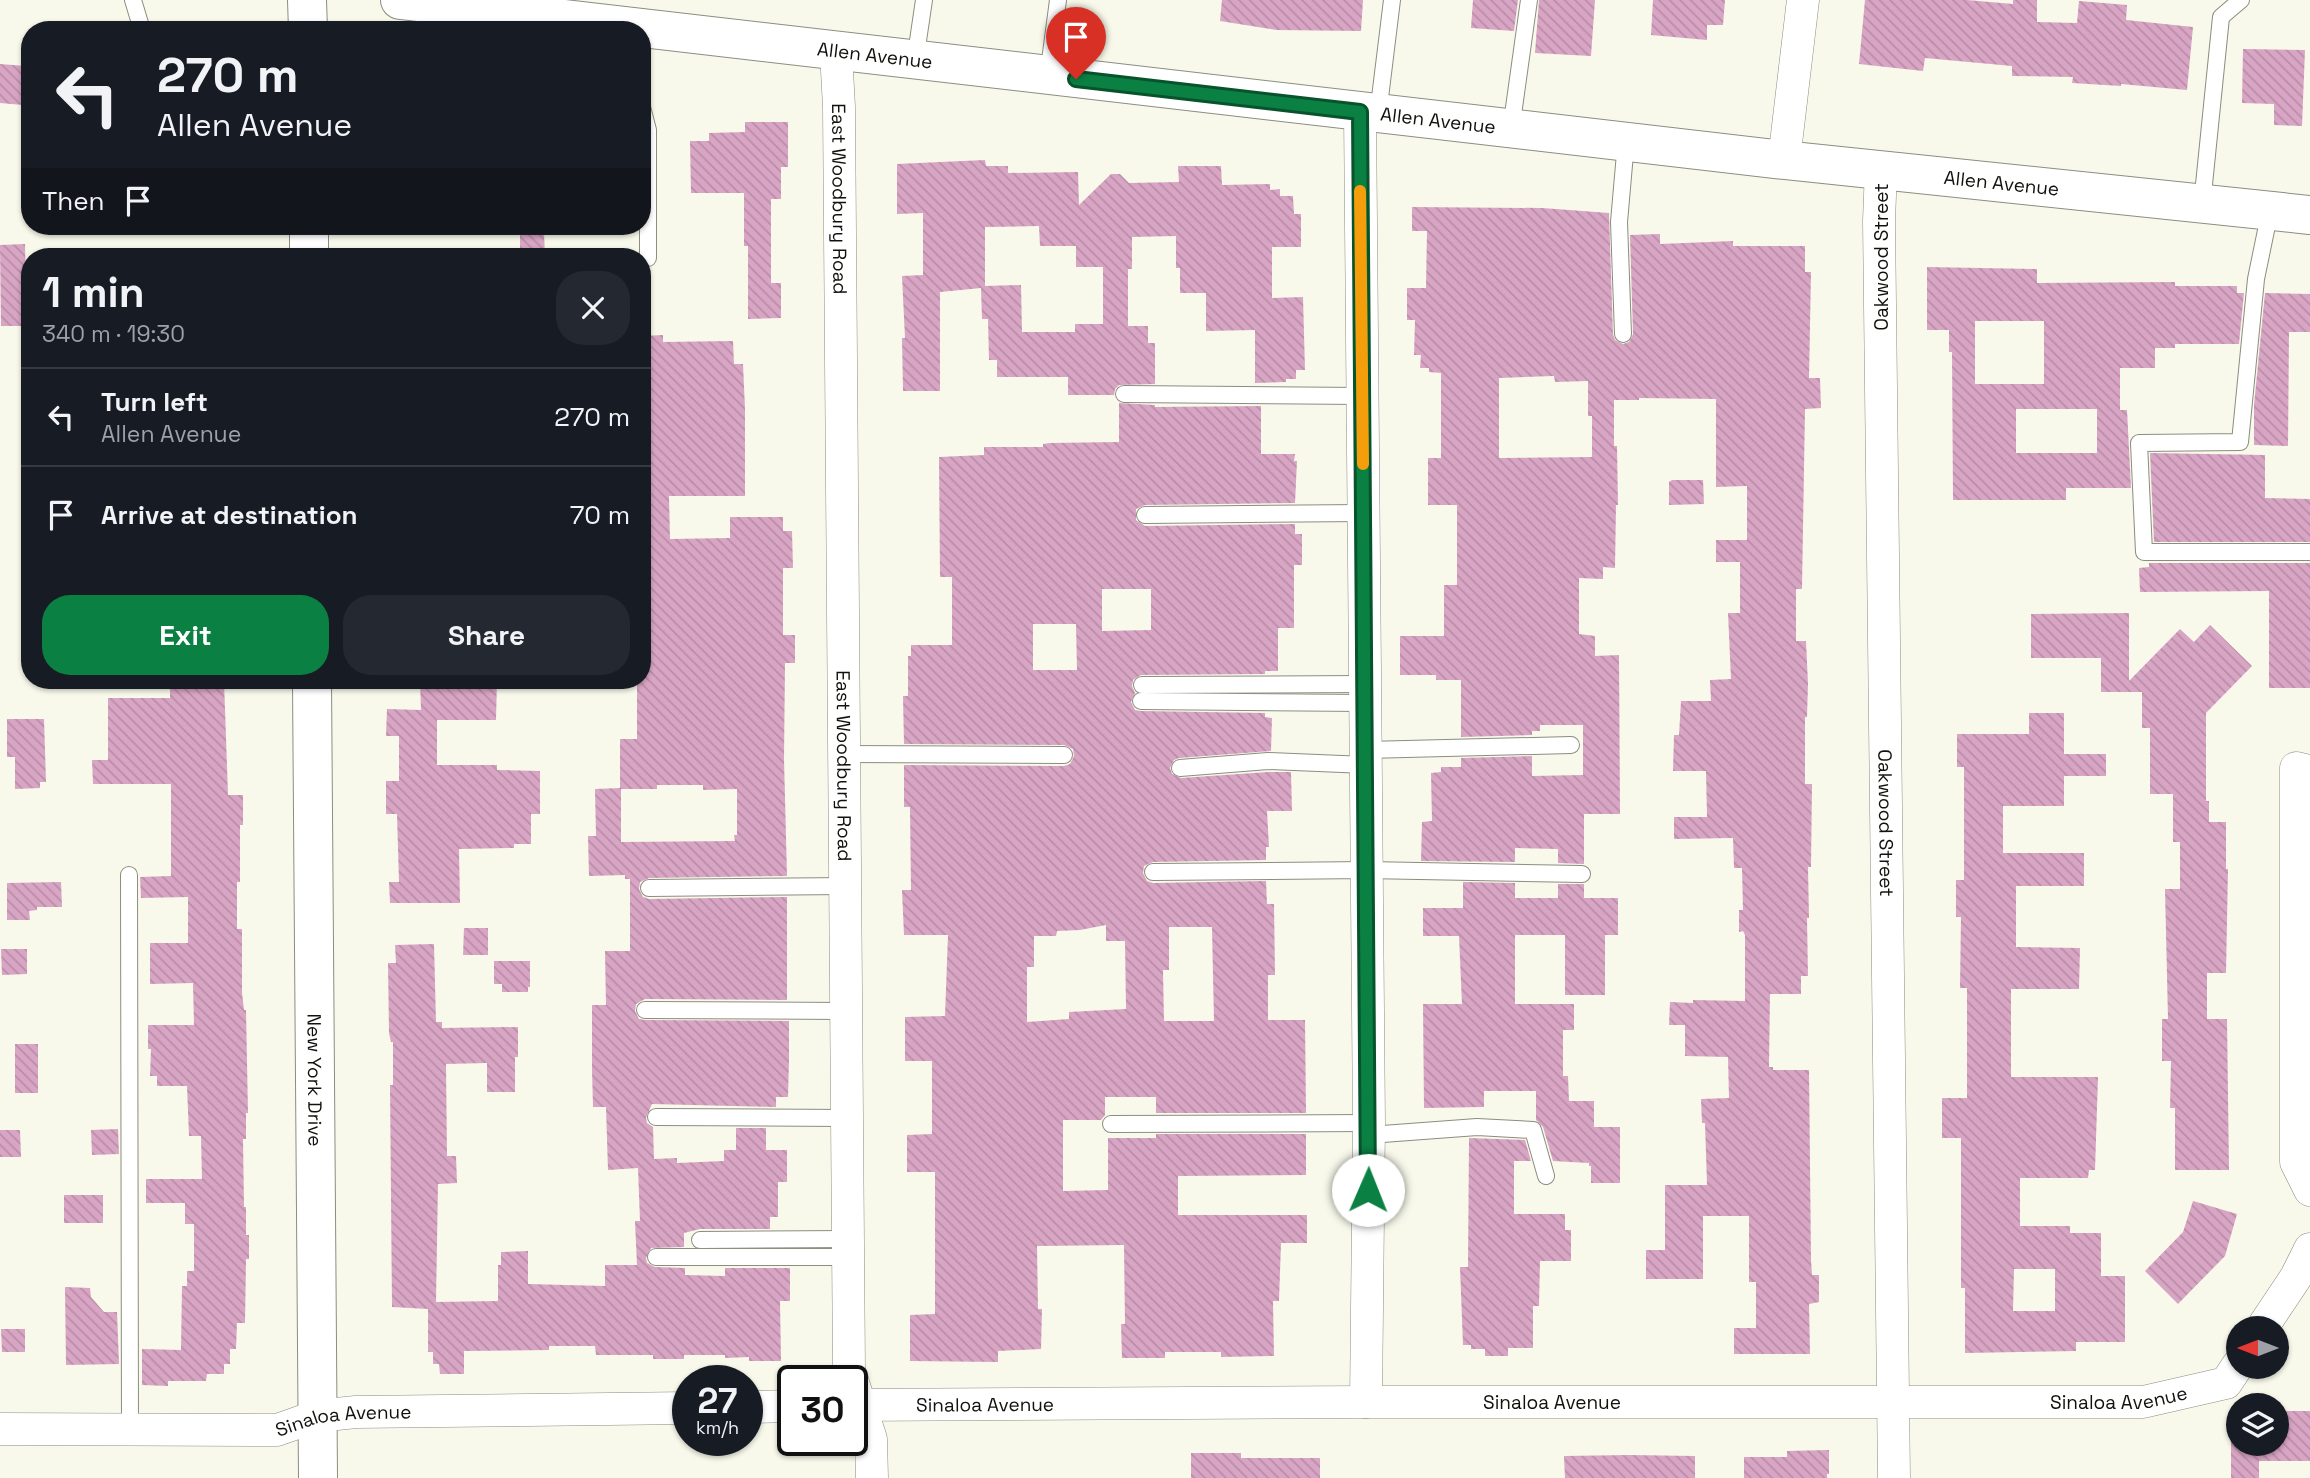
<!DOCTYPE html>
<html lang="en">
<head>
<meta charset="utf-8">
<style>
  :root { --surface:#171b24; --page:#242831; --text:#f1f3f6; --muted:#9ea1a6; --line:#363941; --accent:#0b8043 }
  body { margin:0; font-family:"Space Grotesk",sans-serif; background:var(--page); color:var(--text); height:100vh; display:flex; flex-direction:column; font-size:26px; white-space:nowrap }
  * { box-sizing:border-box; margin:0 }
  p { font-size:23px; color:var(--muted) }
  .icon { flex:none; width:38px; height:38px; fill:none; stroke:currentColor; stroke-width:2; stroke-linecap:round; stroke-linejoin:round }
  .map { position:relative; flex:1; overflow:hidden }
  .panel { position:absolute; left:21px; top:248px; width:630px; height:441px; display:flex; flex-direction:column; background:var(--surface); border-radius:28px; box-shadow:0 2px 5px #0004 }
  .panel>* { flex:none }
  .hud { position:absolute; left:21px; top:21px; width:630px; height:214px; border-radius:28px; box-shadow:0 2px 5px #0004; background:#171b24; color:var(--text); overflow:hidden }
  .needle { width:46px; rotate:270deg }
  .controls { position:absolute; left:2226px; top:1316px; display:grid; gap:14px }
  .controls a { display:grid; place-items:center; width:63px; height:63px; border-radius:50%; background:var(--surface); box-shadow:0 2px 5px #0004; font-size:35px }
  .speed { position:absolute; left:672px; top:1365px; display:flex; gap:14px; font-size:35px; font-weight:700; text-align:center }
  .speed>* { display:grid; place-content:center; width:91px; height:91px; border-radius:50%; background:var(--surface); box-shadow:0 2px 5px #0004; line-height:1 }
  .speed small { font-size:18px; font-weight:400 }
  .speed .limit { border:4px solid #111; border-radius:10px; background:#fff; color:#111 }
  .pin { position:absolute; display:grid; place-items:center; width:60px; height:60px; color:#fff; margin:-72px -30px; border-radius:50% 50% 50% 0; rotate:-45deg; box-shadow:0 0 7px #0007 }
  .pin .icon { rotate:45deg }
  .me { position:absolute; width:77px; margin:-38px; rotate:1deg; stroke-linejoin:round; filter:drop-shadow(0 0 5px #0008) }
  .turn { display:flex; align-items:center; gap:24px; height:147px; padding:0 21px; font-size:32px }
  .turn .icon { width:91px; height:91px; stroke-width:2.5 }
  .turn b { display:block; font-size:49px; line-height:60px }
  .then { display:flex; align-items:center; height:66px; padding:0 21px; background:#0003; gap:14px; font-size:26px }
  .round { display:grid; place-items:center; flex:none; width:74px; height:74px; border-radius:28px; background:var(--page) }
  .head { display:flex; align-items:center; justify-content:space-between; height:119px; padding:0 21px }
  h1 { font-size:42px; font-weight:600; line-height:52px }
  .primary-button { display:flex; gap:14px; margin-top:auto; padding:14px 21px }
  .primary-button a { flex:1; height:80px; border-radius:28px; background:var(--accent); color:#fff; font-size:28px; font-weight:600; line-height:80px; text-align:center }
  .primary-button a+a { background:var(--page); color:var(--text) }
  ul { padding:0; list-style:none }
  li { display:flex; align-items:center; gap:21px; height:98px; padding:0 21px; border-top:2px solid var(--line) }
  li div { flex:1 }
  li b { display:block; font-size:26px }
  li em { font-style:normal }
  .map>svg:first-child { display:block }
  .building { fill:url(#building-back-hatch); fill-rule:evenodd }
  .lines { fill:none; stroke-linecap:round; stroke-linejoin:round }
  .service-casing { stroke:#8b8d7f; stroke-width:18 }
  .minor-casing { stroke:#8b8d7f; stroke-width:33 }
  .tertiary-casing { stroke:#8b8d7f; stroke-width:40 }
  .service { stroke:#fff; stroke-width:16 }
  .minor { stroke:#fff; stroke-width:32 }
  .tertiary { stroke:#fff; stroke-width:38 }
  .route-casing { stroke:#07532c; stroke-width:18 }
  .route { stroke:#0b8043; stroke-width:12 }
  .slow { stroke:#f59e0b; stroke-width:12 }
  .labels { text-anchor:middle; stroke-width:5; stroke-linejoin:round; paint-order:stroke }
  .street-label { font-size:19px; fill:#11120d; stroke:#fff }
</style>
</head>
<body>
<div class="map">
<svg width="2310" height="1478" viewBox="0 0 2310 1478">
  <defs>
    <pattern id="building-back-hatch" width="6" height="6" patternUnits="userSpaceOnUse" patternTransform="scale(1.75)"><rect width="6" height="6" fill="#d9a5c4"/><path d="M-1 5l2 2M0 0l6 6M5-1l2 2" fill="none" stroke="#b98da7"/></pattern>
  </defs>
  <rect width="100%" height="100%" fill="#f8f9eb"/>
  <g class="building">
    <polygon points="1222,0 1363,0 1361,31 1277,30 1220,21"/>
    <polygon points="1473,0 1518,0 1514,31 1471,28"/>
    <polygon points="1539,0 1595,0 1591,56 1535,53"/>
    <polygon points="1653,0 1725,0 1723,25 1707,25 1707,40 1651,35"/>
    <polygon points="1865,0 1967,0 2013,4 2013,0 2037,0 2037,22 2077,23 2079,1 2127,5 2126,20 2193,27 2187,90 2121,84 2121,86 2072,83 2073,77 2012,76 2012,66 1925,58 1923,71 1859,64"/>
    <polygon points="2243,49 2305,50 2302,126 2274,125 2274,104 2242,103"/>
    <polygon points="0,64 26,66 23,105 0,103"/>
    <polygon points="745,122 788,122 788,167 781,167 781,199 771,199 771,283 781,283 781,318 748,319 748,246 744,246 744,193 691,193 690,141 709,141 709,133 745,132"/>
    <path d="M985,160L986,166H1008V173L1078,172L1079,205L1111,174H1120L1129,183L1179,182L1178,166H1221L1222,185L1270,184V190L1280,189V196H1293L1294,214H1301V247H1272V298L1303,297L1305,370H1296V379H1286V382L1255,383V330L1206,331V293H1180V268H1176V236L1132,237V269H1128V326H1148V343H1155V384L1119,385L1115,389L1114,395H1068V377H997V360H989L988,319H982L981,288L940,292V391H903L902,338H905L902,276L923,275V213L897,214V164ZM1039,226L1040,246H1076V267H1103V324H1075V332H1022L1021,285L985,286V227Z"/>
    <path d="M1412,207L1542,208L1609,213L1613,334L1615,340L1623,344L1629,342L1633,334L1630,235L1660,234V244L1733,241V246H1805V272H1811L1809,378H1820L1821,408L1805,409L1802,589H1796V641H1806L1808,684L1807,717H1805V784H1812L1811,867H1808L1809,918H1807L1808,976H1801V994H1770L1769,1067H1773V1070H1809L1811,1260L1812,1275H1819V1302L1809,1304L1810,1354H1734V1328H1756V1282H1749V1216H1703V1279H1646V1250H1665V1185H1707L1705,1123H1702L1701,1099L1729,1098L1728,1057L1685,1056V1025H1669L1670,1002L1693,1003V1000L1745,1001V935L1743,931L1739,932V910H1743L1742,868H1734L1733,838L1674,839V817H1707L1706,771H1673L1674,735H1679L1681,701H1711L1710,680L1731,679L1728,613H1740V562H1716V540H1747V486L1716,487V399L1639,398V400H1614V446H1617L1618,505H1616L1615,568L1603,567V579L1579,578V634L1595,636V656L1619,655L1620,814H1584V864L1558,863V849L1515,848V862L1421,861L1422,822L1432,821L1431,773L1441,772V767H1461V758L1532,756V776L1583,775V725H1540V731H1532V735L1461,737V680H1436V675H1400V636H1444V585H1457V505H1428V458H1441V373L1429,372V368H1420L1421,355H1414L1415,320H1407V288H1426L1427,231H1412ZM1554,376L1555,382L1588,381V416H1592V457L1499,458V378Z"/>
    <polygon points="520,232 544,232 545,257 520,257"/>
    <polygon points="25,244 27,326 1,326 0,245"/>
    <path d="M1927,267L2037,269V283L2175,282V286H2237V293H2244L2239,344H2175V348H2155V368H2120V410H2127L2131,488H2066V500H1953L1952,352H1949V330H1927ZM1975,321H2044V384H1975ZM2016,409H2097V453H2016Z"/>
    <polygon points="2265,293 2310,294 2310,332 2289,332 2288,446 2254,445 2254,405"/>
    <path d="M663,335V342L733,341L734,364H743L745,409V496H669L670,539L730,538V517H783V531H792L793,568H783V635H795V663H785L784,759L787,876L649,878L640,882L639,889L643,897L649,899L787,897V1000L645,999L636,1004L635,1011L639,1019L645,1020L789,1021V1060L788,1097H776V1107L652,1104L646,1118L647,1123L653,1127L654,1159L677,1158V1163L724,1161V1150H736V1128H766V1150H787V1182H778V1217H770V1229H700L684,1233V1247L651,1248L646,1258L647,1263L655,1267L685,1268V1275L725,1276V1268H790V1301H780L781,1361H749V1357L725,1358V1355H684V1359H653V1355H596L595,1346H549V1350L464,1351V1374H440L439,1364H433V1352H428V1309L392,1307L390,1085H393V1042H391L389,1033L388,963H396L395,945L434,944L436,1022H442V1028L518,1027V1057H515V1092H487V1063L446,1064L447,1156H456L457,1183L438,1184L436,1302L498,1301V1265H501V1252L528,1251V1284L605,1286V1265H637L635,1221H640L638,1168L608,1170L606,1107H593L592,1070V1005H606L605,951H630V879H625V875L589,876L588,836H596L595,789L620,788V739H637V681H642V336ZM657,785H703V790L737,789V835H734L735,841L621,842V789H657Z"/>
    <path d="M1119,403L1155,405V407L1261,406V454H1295L1294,461H1297L1295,503L1145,505L1136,509V520L1145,526L1295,524V534H1302V565H1294V628H1278V671H1265V674L1141,675L1133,680L1132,686L1135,693L1131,702L1135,710L1141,711L1265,713V717L1272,718L1271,751L1179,758L1174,760L1170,768L1172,774L1181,778L1268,772H1291L1292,811H1267L1269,847H1266V860L1153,862L1144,866L1143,873L1147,881L1153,883L1266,881L1267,904H1274L1275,975H1268V1020H1305L1306,1113H1156V1097H1105V1115L1101,1120H1063V1191L1108,1190V1138H1156V1134H1306V1175L1178,1176V1215H1307V1243H1281L1279,1301H1273L1274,1356L1221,1357V1352H1165V1358H1122L1121,1324H1125L1124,1245L1037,1246L1038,1309H1042L1041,1349L998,1351V1362L910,1361V1315L935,1314V1172H907V1135L932,1134V1061H905V1017L945,1016L948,935H904L902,890H911L910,807H904V765L1064,766L1070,764L1074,756L1073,749L1064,745L904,744L903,696H908V656H911V645H952V577H940L939,457L984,455V447H1043V444L1050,443L1119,442ZM1102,589H1151V630L1102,631ZM1033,624H1076L1077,670H1033ZM1106,925V941H1125L1126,1009L1069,1012V1019L1027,1022V967H1034V936H1056L1057,931L1080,930ZM1169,927H1212L1214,1021H1164L1163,970H1169Z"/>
    <polygon points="2150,453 2265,455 2265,498 2310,499 2310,542 2154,542"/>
    <polygon points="1672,480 1703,480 1704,504 1669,505 1669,482"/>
    <polygon points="2149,563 2310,563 2310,688 2269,688 2269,591 2140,592 2139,568 2149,567"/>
    <polygon points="2129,613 2129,681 2180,629 2194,642 2210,625 2252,666 2206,713 2206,801 2209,801 2209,822 2226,822 2226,869 2228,869 2226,973 2207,973 2207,1019 2227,1019 2229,1170 2175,1170 2175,1108 2170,1108 2171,1061 2162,1061 2162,1019 2168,1019 2165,889 2180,889 2180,842 2173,842 2173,794 2150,794 2150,728 2142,728 2142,692 2101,692 2101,658 2031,658 2031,614"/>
    <polygon points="170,681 224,681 228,795 243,795 243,825 240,825 240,882 237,882 237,929 242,929 242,993 244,1010 246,1010 248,1113 246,1113 246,1139 243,1139 244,1207 246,1207 246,1235 249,1235 249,1259 246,1259 245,1323 237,1323 236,1349 230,1349 230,1364 224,1364 224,1374 207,1374 206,1381 168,1381 168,1386 142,1385 142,1349 181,1350 182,1286 187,1286 187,1271 194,1271 194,1224 185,1224 185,1203 146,1203 146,1179 202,1179 201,1136 189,1136 187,1086 157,1086 157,1076 150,1076 151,1049 148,1049 148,1025 194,1025 193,983 150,984 150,943 188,943 188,897 141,898 140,877 171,876 171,784 93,784 92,760 108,760 108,698 170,698"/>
    <polygon points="420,681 497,681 496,720 437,720 437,765 497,765 497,770 540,771 540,814 531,814 531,844 514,844 514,848 459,849 460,903 390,903 389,882 399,882 397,814 386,814 386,781 399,781 399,736 386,736 387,709 421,710"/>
    <path d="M2029,713H2064V754H2106V776H2064V806H2003V853H2084V886H2016V947L2080,948L2079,989H2011V1077H2098L2095,1170H2089L2088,1178H2020V1226H2070V1233H2101V1276H2125V1342H2076V1351L1965,1353V1288H1961V1138H1942V1098H1967V988H1960L1961,917H1956V880H1964V767H1957V734H2029ZM2014,1269H2055V1311H2013Z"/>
    <polygon points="7,719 44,719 46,782 40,782 40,788 15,789 15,757 7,757"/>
    <polygon points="61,882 62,907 37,907 37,910 29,911 30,920 7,920 7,883"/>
    <polygon points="1463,882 1515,883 1515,898 1558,898 1558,884 1584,884 1584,898 1618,898 1618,935 1605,935 1605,995 1565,995 1565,935 1515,935 1515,1004 1574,1004 1574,1030 1563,1030 1563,1076 1568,1076 1569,1101 1594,1101 1594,1127 1620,1127 1620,1183 1591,1183 1591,1166 1589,1166 1589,1163 1553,1161 1543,1127 1536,1120 1536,1091 1484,1091 1484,1107 1424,1108 1423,1004 1462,1004 1459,936 1423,936 1423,908 1463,908"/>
    <polygon points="464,928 488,928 488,955 463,955"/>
    <polygon points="1,949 27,949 27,974 2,975"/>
    <polygon points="494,961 530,961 530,987 528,987 528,992 502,992 502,984 494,984"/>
    <rect x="15" y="1044" width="23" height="49"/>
    <polygon points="118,1129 119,1154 92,1155 91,1130"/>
    <polygon points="0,1130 20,1130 21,1157 0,1157"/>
    <polygon points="1469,1138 1525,1140 1531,1161 1514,1161 1514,1214 1565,1214 1565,1230 1571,1230 1571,1261 1540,1261 1539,1306 1533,1306 1533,1348 1508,1348 1508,1356 1485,1356 1485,1349 1471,1349 1471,1345 1463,1345 1460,1267 1468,1267"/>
    <rect x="64" y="1195" width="39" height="28"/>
    <polygon points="2193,1201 2237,1214 2225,1256 2178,1304 2145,1271 2183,1232"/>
    <polygon points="65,1287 90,1288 91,1297 104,1312 117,1312 119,1364 66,1365"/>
    <polygon points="1,1329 25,1329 25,1352 2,1352"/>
    <polygon points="2277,1411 2310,1411 2310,1461 2259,1461 2259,1478 2231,1478 2231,1439 2238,1439 2238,1444 2277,1444"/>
    <polygon points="1829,1450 1829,1474 1827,1474 1827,1478 1744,1478 1744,1457 1787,1457 1787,1451"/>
    <polygon points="1191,1453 1241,1453 1241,1458 1320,1458 1320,1478 1191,1478"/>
    <polygon points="1629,1455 1695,1456 1695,1478 1565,1478 1564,1456"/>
  </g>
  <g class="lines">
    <defs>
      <g id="service">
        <polyline points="133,0 142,30"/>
        <polyline points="915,61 924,0"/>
        <polyline points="1048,76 1058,0"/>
        <polyline points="642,107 648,130 648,258"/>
        <polyline points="1378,114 1392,0"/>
        <polyline points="1511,129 1529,0"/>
        <polyline points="2202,204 2221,17 2241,0"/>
        <polyline points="2270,211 2256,279 2240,442 2139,443 2144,552 2310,552"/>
        <polyline points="1623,334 1619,222 1626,142"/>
        <polyline points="1124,394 1362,396"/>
        <polyline points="1145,515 1363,513"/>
        <polyline points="1142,685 1365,684"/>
        <polyline points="1141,701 1365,703"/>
        <polyline points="1366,750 1571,745"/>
        <polyline points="846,754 1064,755"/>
        <polyline points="1180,768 1268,761 1366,765"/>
        <polyline points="1153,872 1366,870 1582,874"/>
        <polyline points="129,875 130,1430"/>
        <polyline points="649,888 847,886"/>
        <polyline points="645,1010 848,1011"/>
        <polyline points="656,1117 847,1118"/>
        <polyline points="1111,1124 1369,1123"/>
        <polyline points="1369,1135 1477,1127 1533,1130 1546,1176"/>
        <polyline points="700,1240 848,1239"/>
        <polyline points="656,1257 848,1257"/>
      </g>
      <g id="minor">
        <path id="s1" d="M836,52L839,107L849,1370L871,1439L872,1478"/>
        <polyline points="1360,112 1369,1123 1366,1402"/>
        <polyline points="1784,160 1803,0"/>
        <path id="s2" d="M1881,169L1879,221L1894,1478"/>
        <polyline points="2310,771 2296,768 2296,1162 2310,1190"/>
        <polyline points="2262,1328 2296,1277 2310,1249"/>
        <path id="s3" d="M852,1405L1366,1402H2143L2226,1383L2238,1365"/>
        <polyline points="747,1407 793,1406"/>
        <path id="s4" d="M0,1429L277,1430L317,1416L356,1412L688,1408"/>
      </g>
      <g id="tertiary">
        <polyline points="307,0 308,30"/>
        <path id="s5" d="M400,0L1784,160L2310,215"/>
        <polyline points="309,226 309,257"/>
        <path id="s6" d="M312,681L318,1478"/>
      </g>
    </defs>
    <use href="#service" class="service-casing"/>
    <use href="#minor" class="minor-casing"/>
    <use href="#tertiary" class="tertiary-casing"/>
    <use href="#service" class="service"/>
    <use href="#minor" class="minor"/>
    <use href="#tertiary" class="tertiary"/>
  </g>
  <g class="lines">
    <defs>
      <polyline id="route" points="1076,79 1360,112 1368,1190"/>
    </defs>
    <use href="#route" class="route-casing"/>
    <use href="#route" class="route"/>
    <polyline class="slow" points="1360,191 1363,464"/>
  </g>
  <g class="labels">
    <g class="street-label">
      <text dy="7" stroke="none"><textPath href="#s5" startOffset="478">Allen Avenue</textPath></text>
      <text dy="7" stroke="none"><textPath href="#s5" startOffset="1045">Allen Avenue</textPath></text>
      <text dy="7" stroke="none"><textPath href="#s5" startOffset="1612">Allen Avenue</textPath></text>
      <text dy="7" stroke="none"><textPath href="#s1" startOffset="147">East Woodbury Road</textPath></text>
      <text transform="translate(1881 257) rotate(-90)" y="7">Oakwood Street</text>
      <text dy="7" stroke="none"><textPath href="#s1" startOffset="714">East Woodbury Road</textPath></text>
      <text dy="7" stroke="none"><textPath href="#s2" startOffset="654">Oakwood Street</textPath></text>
      <text dy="7" stroke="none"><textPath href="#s6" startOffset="399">New York Drive</textPath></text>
      <text dy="7" stroke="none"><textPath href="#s3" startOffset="1267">Sinaloa Avenue</textPath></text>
      <text dy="7" stroke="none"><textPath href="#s3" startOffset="700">Sinaloa Avenue</textPath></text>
      <text dy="7" stroke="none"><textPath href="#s3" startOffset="133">Sinaloa Avenue</textPath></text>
      <text dy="7" stroke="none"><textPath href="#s4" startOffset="345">Sinaloa Avenue</textPath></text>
    </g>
  </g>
</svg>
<div class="controls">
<a><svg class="needle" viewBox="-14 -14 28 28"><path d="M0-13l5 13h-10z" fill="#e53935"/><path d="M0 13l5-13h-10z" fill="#9ea1a6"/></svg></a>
<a><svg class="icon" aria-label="layers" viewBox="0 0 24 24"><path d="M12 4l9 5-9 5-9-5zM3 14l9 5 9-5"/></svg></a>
</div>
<div class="speed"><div>27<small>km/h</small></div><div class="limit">30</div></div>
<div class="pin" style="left:1076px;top:79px;background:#d93025"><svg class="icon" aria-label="arrive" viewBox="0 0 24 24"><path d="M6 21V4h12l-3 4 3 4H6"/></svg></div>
<svg class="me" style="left:1368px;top:1190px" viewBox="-20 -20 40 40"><circle r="19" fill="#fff"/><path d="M0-13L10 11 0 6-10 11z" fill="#0b8043"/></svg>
<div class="hud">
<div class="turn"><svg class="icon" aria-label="left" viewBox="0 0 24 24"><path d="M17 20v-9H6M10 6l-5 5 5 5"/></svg><div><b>270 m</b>Allen Avenue</div></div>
<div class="then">Then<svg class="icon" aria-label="arrive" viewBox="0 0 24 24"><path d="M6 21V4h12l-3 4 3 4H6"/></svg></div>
</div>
<section class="panel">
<div class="head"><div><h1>1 min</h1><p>340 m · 19:30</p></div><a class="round"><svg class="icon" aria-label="close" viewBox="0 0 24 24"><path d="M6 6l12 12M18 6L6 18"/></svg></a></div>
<ul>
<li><svg class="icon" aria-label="left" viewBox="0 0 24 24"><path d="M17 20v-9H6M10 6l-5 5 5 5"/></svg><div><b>Turn left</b><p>Allen Avenue</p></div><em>270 m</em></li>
<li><svg class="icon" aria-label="arrive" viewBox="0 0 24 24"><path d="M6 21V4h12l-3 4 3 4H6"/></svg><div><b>Arrive at destination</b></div><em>70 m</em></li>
</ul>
<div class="primary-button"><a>Exit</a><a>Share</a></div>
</section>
</div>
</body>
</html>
